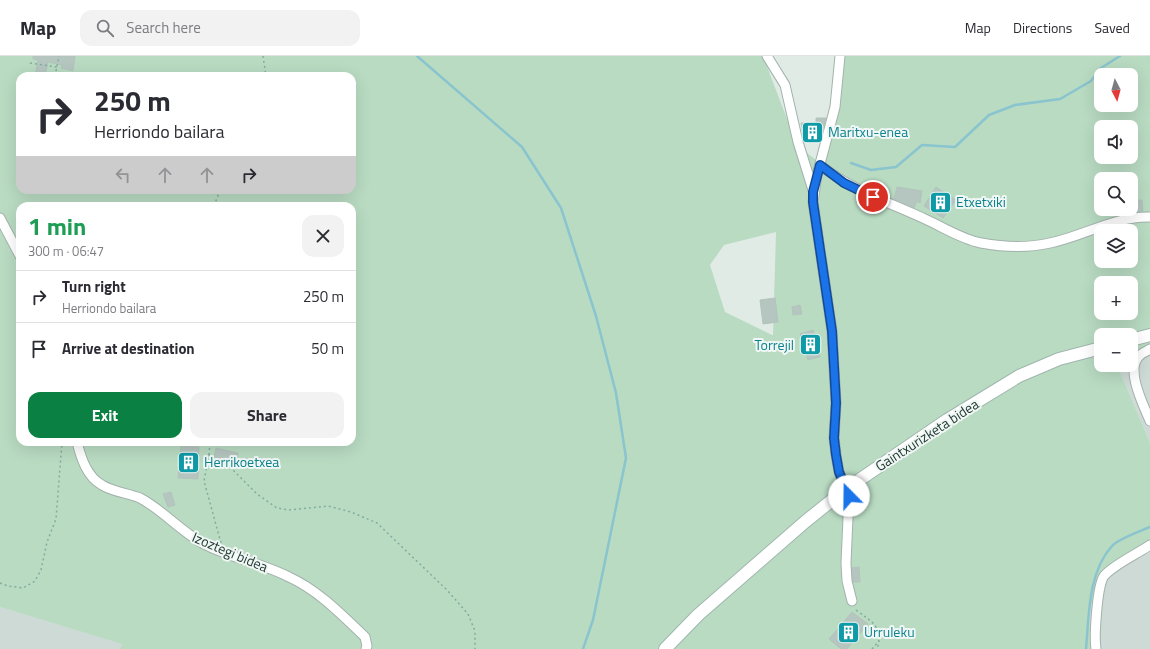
<!DOCTYPE html>
<html lang="en">
<head>
<meta charset="utf-8">
<style>
  :root { --surface:#fff; --page:#f2f2f3; --text:#2b2b33; --muted:#7c7c81; --line:#e1e1e2; --accent:#0b8043 }
  body { margin:0; font-family:"Titillium Web",sans-serif; background:var(--page); color:var(--text); height:100vh; display:flex; flex-direction:column; font-size:15px; white-space:nowrap }
  * { box-sizing:border-box; margin:0 }
  p { font-size:13px; color:var(--muted) }
  .icon { flex:none; width:22px; height:22px; fill:none; stroke:currentColor; stroke-width:2; stroke-linecap:round; stroke-linejoin:round }
  .map { position:relative; flex:1; overflow:hidden }
  .panel { position:absolute; left:16px; top:146px; width:340px; height:244px; display:flex; flex-direction:column; background:var(--surface); border-radius:12px; box-shadow:0 4px 16px #0002 }
  .panel>* { flex:none }
  .top-card { position:absolute; left:16px; top:16px; width:340px; height:122px; border-radius:12px; box-shadow:0 4px 16px #0002; background:#fff; color:var(--text); overflow:hidden }
  .needle { width:26px; rotate:174deg }
  .controls { position:absolute; left:1094px; top:12px; display:grid; gap:8px }
  .controls a { display:grid; place-items:center; width:44px; height:44px; border-radius:8px; background:var(--surface); box-shadow:0 4px 16px #0002; font-size:20px }
  .pin { position:absolute; display:grid; place-items:center; width:34px; height:34px; color:#fff; margin:-17px; border:2px solid #fff; border-radius:50%; box-shadow:0 1px 4px #0007 }
  .me { position:absolute; width:44px; margin:-22px; rotate:338deg; stroke-linejoin:round; filter:drop-shadow(0 0 3px #0008) }
  .turn { display:flex; align-items:center; gap:14px; height:84px; padding:0 12px; font-size:18px }
  .turn .icon { width:52px; height:52px; stroke-width:2.5 }
  .turn b { display:block; font-size:28px; line-height:34px }
  .lanes { display:flex; align-items:center; height:38px; padding:0 12px; background:#0003; justify-content:center; gap:20px; direction:ltr }
  .lanes .off { opacity:.35 }
  .round { display:grid; place-items:center; flex:none; width:42px; height:42px; border-radius:12px; background:var(--page) }
  .summary { display:flex; align-items:center; justify-content:space-between; height:68px; padding:0 12px }
  h1 { font-size:24px; font-weight:700; line-height:30px; color:#1e9e55 }
  .cta { display:flex; gap:8px; margin-top:auto; padding:8px 12px }
  .cta a { flex:1; height:46px; border-radius:12px; background:var(--accent); color:#fff; font-size:16px; font-weight:700; line-height:46px; text-align:center }
  .cta a+a { background:var(--page); color:var(--text) }
  ul { padding:0; list-style:none }
  li { display:flex; align-items:center; gap:12px; height:52px; padding:0 12px; border-top:1px solid var(--line) }
  li div { flex:1 }
  li b { display:block; font-size:15px }
  li em { font-style:normal }
  header { display:flex; align-items:center; gap:24px; box-sizing:border-box; height:56px; padding:0 20px; background:var(--surface); border-bottom:1px solid var(--line) }
  header strong { font-size:19px }
  nav { display:flex; gap:22px; margin-inline-start:auto; font-size:14px }
  .search { width:280px; height:36px; background:var(--page); display:flex; align-items:center; gap:10px; box-sizing:border-box; padding:0 14px; border-radius:12px; color:var(--muted); font-size:15px }
  .map>svg:first-child { display:block }
  .built { fill:#cedad5 }
  .green { fill:#b9dbc2; fill-rule:evenodd }
  .lines { fill:none; stroke-linecap:round; stroke-linejoin:round }
  .stream { stroke:#89c4cf; stroke-width:2.5 }
  .building { fill:#b5c5bf; stroke:#b3c4bd }
  .street-casing { stroke:#a3b2ad; stroke-width:11 }
  .secondary-casing { stroke:#9fb6ae; stroke-width:14 }
  .path { stroke:#81ad9f; stroke-width:1.5; stroke-dasharray:2 3; stroke-linecap:butt }
  .street { stroke:#fff; stroke-width:9 }
  .secondary { stroke:#fff; stroke-width:12 }
  .route-casing { stroke:#114b97; stroke-width:10 }
  .route { stroke:#1a73e8; stroke-width:7 }
  .labels { text-anchor:middle; stroke-width:4; stroke-linejoin:round; paint-order:stroke }
  .culture-label { font-size:14px; fill:#0d838f; stroke:#f0f7f4; text-anchor:start }
  .street-label { font-size:14px; fill:#213a33; stroke:#f0f7f4 }
</style>
</head>
<body>
<header>
<strong>Map</strong>
<div class="search"><svg class="icon" aria-label="search" viewBox="0 0 24 24"><circle cx="10" cy="10" r="6"/><path d="M15 15l6 6"/></svg>Search here</div>
<nav><a>Map</a><a>Directions</a><a>Saved</a></nav>
</header>
<div class="map">
<svg width="1150" height="593" viewBox="0 0 1150 593">
  <rect width="100%" height="100%" fill="#e0ebe6"/>
  <g class="built">
    <polygon points="1150,294 1150,387 1117,309 1131,309 1131,299"/>
    <polygon points="1150,490 1150,593 1091,593 1089,554 1104,519"/>
    <polygon points="0,551 123,588 120,593 0,593"/>
  </g>
  <path class="green" d="M0,0H763L797,89L816,104L838,38L837,0H1150V294L1131,299V279H1101V309H1117L1150,387V490L1104,520L1089,554L1091,593H120L122,588L0,551ZM1101,19H1131V49H1101ZM20,20H352V134H20ZM1101,71H1131V101H1101ZM1101,123H1131V153H1101ZM20,150H352V386H20ZM1101,175H1131V205H1101ZM776,176L773,279H772L725,256L710,209L724,189ZM1101,227H1131V257H1101Z"/>
  <g class="lines">
    <g class="stream">
      <polyline points="417,0 522,91 561,152 596,260 616,337 626,402 593,564 583,593"/>
      <polyline points="851,107 871,114 896,111 922,89 955,91 989,59 1015,49 1060,43 1091,25 1101,12 1120,0"/>
      <path d="M1086,593C1089,560 1088,516 1112,490C1118,483 1141,475 1150,471"/>
    </g>
  </g>
  <g class="building">
    <polygon points="33,0 75,0 73,15 61,12 62,9 48,6 45,20 35,20 38,4 33,3"/>
    <polygon points="816,62 826,62 820,85 804,84 801,67 816,67"/>
    <polygon points="897,131 922,135 920,147 917,145 914,152 894,143"/>
    <polygon points="936,131 956,144 943,162 924,150"/>
    <polygon points="1142,144 1143,155 1131,156 1131,145"/>
    <polygon points="775,242 778,266 763,268 760,244"/>
    <polygon points="800,249 802,258 793,259 792,251"/>
    <polygon points="813,274 820,301 808,304 800,278"/>
    <polygon points="181,390 199,391 198,423 178,422"/>
    <polygon points="216,392 238,397 236,406 214,401"/>
    <polygon points="171,436 175,449 168,451 163,438"/>
    <polygon points="859,511 860,526 853,526 852,512"/>
    <polygon points="852,556 868,568 847,593 841,593 829,583"/>
  </g>
  <g class="lines">
    <defs>
      <g id="street">
        <polyline points="767,0 785,29 798,86 813,134"/>
        <polyline points="840,0 835,51 817,119 813,146 832,275 836,347 834,382 836,399 839,416 849,439 846,507 847,525 852,545"/>
        <path d="M820,109C851,134 888,146 925,163C943,171 961,183 981,187C1003,191 1028,192 1050,187C1084,180 1115,160 1150,161"/>
        <polyline points="0,162 20,200"/>
        <path d="M1150,293C1147,295 1142,297 1139,300C1125,314 1144,350 1150,365"/>
        <path d="M77,386C81,402 87,421 102,429C113,436 128,437 140,442C163,454 181,476 204,488C231,502 262,507 289,521C318,534 342,559 365,581L367,590L366,593"/>
        <path d="M1096,593C1094,581 1097,530 1104,520C1113,509 1137,498 1150,489"/>
      </g>
      <g id="secondary">
        <polyline points="1131,284 1150,279"/>
        <polyline points="665,593 698,559 806,465 846,433 947,364 1019,320 1059,303 1101,292"/>
      </g>
    </defs>
    <use href="#street" class="street-casing"/>
    <use href="#secondary" class="secondary-casing"/>
    <g class="path">
      <polyline points="263,0 266,20"/>
      <polyline points="30,7 57,11"/>
      <polyline points="55,20 59,0"/>
      <polyline points="214,150 220,134"/>
      <polyline points="209,399 210,386"/>
      <polyline points="221,487 204,425 209,399 226,407 257,438 277,452 289,454 328,450 351,456 377,467 448,535 468,558 475,575 475,593"/>
      <polyline points="0,527 8,530 23,532 35,525 41,514 47,486 56,463 62,386"/>
      <path d="M856,554C872,566 884,571 877,593"/>
      <polyline points="872,593 879,585"/>
    </g>
    <use href="#street" class="street"/>
    <use href="#secondary" class="secondary"/>
  </g>
  <g class="lines">
    <defs>
      <polyline id="route" points="849,440 839,416 836,399 834,382 836,347 832,275 813,146 813,136 820,109 844,127 873,141"/>
    </defs>
    <use href="#route" class="route-casing"/>
    <use href="#route" class="route"/>
  </g>
  <defs>
    <symbol id="building-square" viewBox="-11 -11 22 22"><rect x="-9" y="-9" width="18" height="18" rx="4" fill="#0f9aa8" stroke="#f0f7f4"/><path d="M-4-6H4V6H1V3H-1V6H-4ZM-2.5-4.3h1.7v1.8h-1.7ZM.8-4.3h1.7v1.8H.8ZM-2.5-1h1.7V.8h-1.7ZM.8-1h1.7V.8H.8Z" fill="#fff"/></symbol>
  </defs>
  <g fill-rule="evenodd">
    <use href="#building-square" x="800" y="64" width="25" height="25"/>
    <use href="#building-square" x="928" y="134" width="25" height="25"/>
    <use href="#building-square" x="798" y="276" width="25" height="25"/>
    <use href="#building-square" x="176" y="394" width="25" height="25"/>
    <use href="#building-square" x="836" y="564" width="25" height="25"/>
  </g>
  <g class="labels">
    <g class="culture-label">
      <text x="828" y="81">Maritxu-enea</text>
      <text x="956" y="151">Etxetxiki</text>
      <text x="794" y="294" text-anchor="end">Torrejil</text>
      <text x="204" y="411">Herrikoetxea</text>
      <text x="864" y="581">Urruleku</text>
    </g>
    <g class="street-label">
      <text transform="translate(927 379) rotate(-33)" y="5">Gaintxurizketa bidea</text>
      <text transform="translate(230 496) rotate(23)" y="5">Izoztegi bidea</text>
    </g>
  </g>
</svg>
<div class="controls">
<a><svg class="needle" viewBox="-14 -14 28 28"><path d="M0-13l5 13h-10z" fill="#e53935"/><path d="M0 13l5-13h-10z" fill="#7c7c81"/></svg></a>
<a><svg class="icon" aria-label="sound" viewBox="0 0 24 24"><path d="M4 9h4l5-4v14l-5-4H4zM17 9q2 3 0 6"/></svg></a>
<a><svg class="icon" aria-label="search" viewBox="0 0 24 24"><circle cx="10" cy="10" r="6"/><path d="M15 15l6 6"/></svg></a>
<a><svg class="icon" aria-label="layers" viewBox="0 0 24 24"><path d="M12 4l9 5-9 5-9-5zM3 14l9 5 9-5"/></svg></a>
<a>+</a>
<a>−</a>
</div>
<div class="pin" style="left:873px;top:141px;background:#d93025"><svg class="icon" aria-label="arrive" viewBox="0 0 24 24"><path d="M6 21V4h12l-3 4 3 4H6"/></svg></div>
<svg class="me" style="left:849px;top:440px" viewBox="-20 -20 40 40"><circle r="19" fill="#fff"/><path d="M0-13L10 11 0 6-10 11z" fill="#1a73e8"/></svg>
<div class="top-card">
<div class="turn"><svg class="icon" aria-label="right" viewBox="0 0 24 24"><path d="M7 20v-9h11M14 6l5 5-5 5"/></svg><div><b>250 m</b>Herriondo bailara</div></div>
<div class="lanes"><svg class="icon off" aria-label="left" viewBox="0 0 24 24"><path d="M17 20v-9H6M10 6l-5 5 5 5"/></svg><svg class="icon off" aria-label="ahead" viewBox="0 0 24 24"><path d="M12 20V5M6 11l6-6 6 6"/></svg><svg class="icon off" aria-label="ahead" viewBox="0 0 24 24"><path d="M12 20V5M6 11l6-6 6 6"/></svg><svg class="icon" aria-label="right" viewBox="0 0 24 24"><path d="M7 20v-9h11M14 6l5 5-5 5"/></svg></div>
</div>
<section class="panel">
<div class="summary"><div><h1>1 min</h1><p>300 m · 06:47</p></div><a class="round"><svg class="icon" aria-label="close" viewBox="0 0 24 24"><path d="M6 6l12 12M18 6L6 18"/></svg></a></div>
<ul>
<li><svg class="icon" aria-label="right" viewBox="0 0 24 24"><path d="M7 20v-9h11M14 6l5 5-5 5"/></svg><div><b>Turn right</b><p>Herriondo bailara</p></div><em>250 m</em></li>
<li><svg class="icon" aria-label="arrive" viewBox="0 0 24 24"><path d="M6 21V4h12l-3 4 3 4H6"/></svg><div><b>Arrive at destination</b></div><em>50 m</em></li>
</ul>
<div class="cta"><a>Exit</a><a>Share</a></div>
</section>
</div>
</body>
</html>
